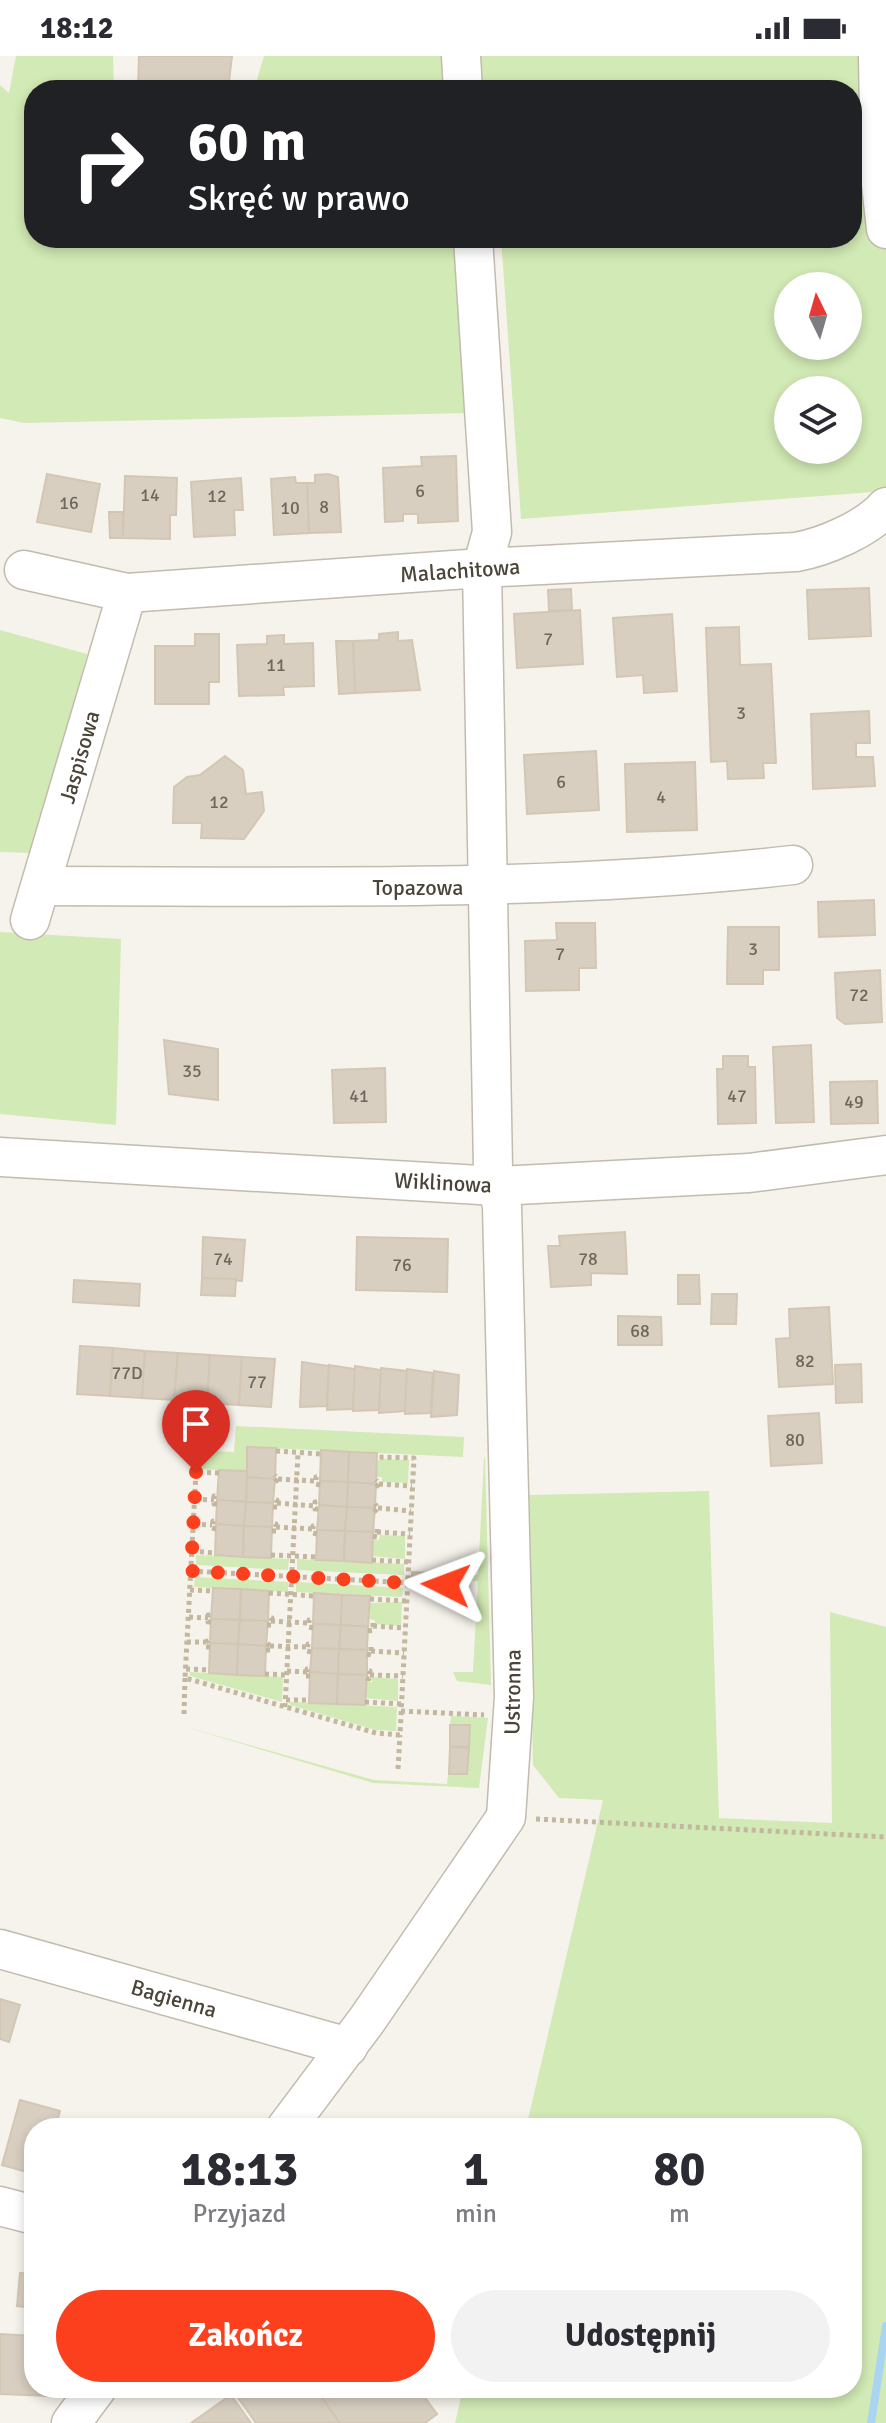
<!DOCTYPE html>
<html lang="pl">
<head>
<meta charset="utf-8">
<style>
  :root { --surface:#fff; --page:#f2f2f3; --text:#2b2b33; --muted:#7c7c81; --accent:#fc3f1d }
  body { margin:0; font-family:Signika,sans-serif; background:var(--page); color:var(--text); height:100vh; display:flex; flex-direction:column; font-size:30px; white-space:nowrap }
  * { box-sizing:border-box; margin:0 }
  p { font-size:26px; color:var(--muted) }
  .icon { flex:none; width:44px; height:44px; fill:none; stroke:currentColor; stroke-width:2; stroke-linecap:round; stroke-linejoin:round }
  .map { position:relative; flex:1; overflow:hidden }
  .sheet { position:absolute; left:24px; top:2062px; width:838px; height:280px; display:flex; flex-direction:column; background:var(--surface); border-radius:32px; box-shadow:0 4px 12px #0003 }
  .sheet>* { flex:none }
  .guide { position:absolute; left:24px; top:24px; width:838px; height:168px; border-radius:32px; box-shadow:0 4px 12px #0003; background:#202124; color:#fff; overflow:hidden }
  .needle { width:52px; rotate:355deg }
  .buttons { position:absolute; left:774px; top:216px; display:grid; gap:16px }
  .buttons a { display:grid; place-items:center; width:88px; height:88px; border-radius:50%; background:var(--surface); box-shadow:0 4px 12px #0003; font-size:40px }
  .pin { position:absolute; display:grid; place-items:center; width:68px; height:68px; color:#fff; margin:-82px -34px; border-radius:50% 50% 50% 0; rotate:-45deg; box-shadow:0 0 8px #0007 }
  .pin .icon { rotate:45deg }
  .me { position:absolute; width:88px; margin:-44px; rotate:273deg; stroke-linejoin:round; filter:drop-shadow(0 0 6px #0008) }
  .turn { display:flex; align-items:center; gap:28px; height:168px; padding:0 32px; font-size:36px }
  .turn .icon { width:104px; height:104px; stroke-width:2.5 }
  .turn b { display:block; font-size:56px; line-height:68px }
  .eta { display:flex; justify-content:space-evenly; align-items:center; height:136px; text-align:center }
  .eta b { font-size:48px; font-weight:800; line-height:56px }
  .cta { display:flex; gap:16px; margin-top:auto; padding:16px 32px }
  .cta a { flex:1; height:92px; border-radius:48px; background:var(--accent); color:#fff; font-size:32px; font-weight:800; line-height:92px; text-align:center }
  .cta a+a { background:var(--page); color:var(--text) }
  .status { display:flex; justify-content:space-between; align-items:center; height:56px; padding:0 40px; background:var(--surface); direction:ltr }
  .status svg { height:22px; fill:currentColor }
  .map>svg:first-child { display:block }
  .green { fill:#d2eab5; fill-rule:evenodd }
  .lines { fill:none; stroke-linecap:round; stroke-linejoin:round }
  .stream { stroke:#a9d4f2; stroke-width:8 }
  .building { fill:#d8cfc1; stroke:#d3c7b4; stroke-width:2 }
  .minor-casing { stroke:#c2bbae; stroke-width:41 }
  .path { stroke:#c4b79f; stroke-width:5; stroke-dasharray:4 4; stroke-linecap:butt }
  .minor { stroke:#fff; stroke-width:38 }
  .route { stroke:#fc3f1d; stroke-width:14; stroke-dasharray:0 25.2 }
  .labels { text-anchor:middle; stroke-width:8; stroke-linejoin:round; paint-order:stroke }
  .number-label { font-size:18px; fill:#6e675b }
  .street-label { font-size:22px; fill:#4b4439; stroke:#fff }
</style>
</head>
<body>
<div class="status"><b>18:12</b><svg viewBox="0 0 49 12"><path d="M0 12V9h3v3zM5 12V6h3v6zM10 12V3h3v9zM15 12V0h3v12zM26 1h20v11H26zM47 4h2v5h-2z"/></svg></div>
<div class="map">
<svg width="886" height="2367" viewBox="0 0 886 2367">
  <rect width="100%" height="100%" fill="#f6f3ec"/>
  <g class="green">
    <polygon points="16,0 113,0 114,34 34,34 34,182 459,182 469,357 24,367 0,362 0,29 9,37"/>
    <path d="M264,0H886V435L521,463L501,182H852V34H254ZM788,230H848V290H788ZM788,334H848V394H788Z"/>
    <polygon points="0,574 87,598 35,797 0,796"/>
    <polygon points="0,876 121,883 116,1069 0,1058"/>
    <polygon points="236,1370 464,1381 463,1401 248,1391 246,1415 192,1413 193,1394 234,1396"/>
    <polygon points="484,1402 485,1402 491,1629 457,1625 453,1616 473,1616 478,1525 457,1524 457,1519 478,1519"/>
    <polygon points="383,1403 409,1404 408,1427 382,1426 382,1421 376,1421 377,1405"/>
    <polygon points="709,1435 719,1762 832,1767 830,1556 886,1571 886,2367 455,2367 463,2332 852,2332 852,2072 526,2072 603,1744 559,1742 533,1709 528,1439"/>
    <polygon points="380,1479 405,1480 405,1503 372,1500 373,1483 379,1484"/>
    <polygon points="196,1499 289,1503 288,1514 196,1509"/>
    <polygon points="297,1503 404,1508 404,1519 297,1514"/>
    <polygon points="195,1521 288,1526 288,1536 194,1531"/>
    <polygon points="296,1526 403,1532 402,1541 296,1536"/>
    <polygon points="402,1546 401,1570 375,1568 375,1564 369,1563 370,1547"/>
    <polygon points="190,1616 283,1621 282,1646 190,1620"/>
    <polygon points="372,1621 398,1623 398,1645 365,1642 366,1626 372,1626"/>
    <polygon points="290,1646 397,1651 396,1675 376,1674 290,1649"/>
    <polygon points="451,1660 488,1662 479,1732 373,1727 179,1669 374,1724 447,1728 448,1719 467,1718 470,1670 450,1669"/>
  </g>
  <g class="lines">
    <polyline class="stream" points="871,2367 886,2270"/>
  </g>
  <g class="building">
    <polygon points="139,0 232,0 228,34 138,34"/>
    <polygon points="456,400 458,465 418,467 418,458 403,458 403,465 385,466 383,412 422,410 421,401"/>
    <polygon points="47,418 100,428 91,476 37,466"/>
    <polygon points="328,418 338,421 341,476 309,477 307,427 315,427 315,419"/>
    <polygon points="125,420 177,422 176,459 170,459 170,483 123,482"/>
    <polygon points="295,421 296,427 307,427 309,477 274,479 271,423"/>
    <polygon points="241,422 243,454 234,454 235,479 194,481 191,426"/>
    <polygon points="109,456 123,456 123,482 110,482"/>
    <polygon points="869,532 871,580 809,583 807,534"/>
    <polygon points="571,533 572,554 549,555 548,534"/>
    <polygon points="580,554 583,608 517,612 514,558"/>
    <polygon points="672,558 677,635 644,637 643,619 617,621 613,562"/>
    <polygon points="739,571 740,609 771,608 776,707 763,707 764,722 728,723 727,705 711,706 706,572"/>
    <polygon points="398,576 398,585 412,584 420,634 355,637 353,585 379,584 379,578"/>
    <polygon points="195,578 219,578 219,626 209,626 209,648 155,648 155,590 195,590"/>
    <polygon points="284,579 284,588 313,587 314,630 283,631 284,639 239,640 237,589 267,588 267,580"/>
    <polygon points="336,585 353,585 355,637 339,638"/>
    <polygon points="869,655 870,687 856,687 856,701 873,701 875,730 813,733 811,658"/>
    <polygon points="596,695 599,754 527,758 524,699"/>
    <polygon points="225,700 243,714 246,738 262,736 264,755 244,783 201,782 202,767 173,767 174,731 187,721 200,719"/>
    <polygon points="695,706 697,774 627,776 625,708"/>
    <polygon points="874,844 875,879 819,881 818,846"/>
    <polygon points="556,867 595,867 596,912 579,912 579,934 526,935 525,885 557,884"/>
    <polygon points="728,871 779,871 779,914 763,914 763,928 727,928"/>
    <polygon points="880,914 882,966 845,968 837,962 835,917"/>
    <polygon points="164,984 218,993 218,1044 169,1038"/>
    <polygon points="811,989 814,1066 776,1067 773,991"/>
    <polygon points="723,1000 748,1000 748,1011 755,1011 756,1067 718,1068 717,1013 723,1013"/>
    <polygon points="385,1012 386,1066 334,1067 332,1014"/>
    <polygon points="877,1025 878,1067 831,1068 830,1026"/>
    <polygon points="625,1176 627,1218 591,1217 591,1229 551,1231 548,1190 560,1190 559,1180"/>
    <polygon points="203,1181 245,1184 242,1225 202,1222"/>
    <polygon points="357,1181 448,1183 447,1236 356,1234"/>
    <polygon points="678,1219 699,1219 700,1248 678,1248"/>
    <polygon points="202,1222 236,1223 235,1240 201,1239"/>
    <polygon points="74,1224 140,1228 139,1250 73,1246"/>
    <polygon points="712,1238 737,1238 736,1268 711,1268"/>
    <polygon points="829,1251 833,1328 779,1331 776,1283 790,1282 789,1253"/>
    <polygon points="618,1260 661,1261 662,1289 618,1289"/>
    <polygon points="80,1290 113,1292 110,1340 77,1338"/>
    <polygon points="113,1292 145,1295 142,1342 110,1340"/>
    <polygon points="145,1295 178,1297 174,1344 142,1342"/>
    <polygon points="178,1297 210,1299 207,1347 174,1344"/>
    <polygon points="210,1299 242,1301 239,1349 207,1347"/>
    <polygon points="242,1301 275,1303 271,1351 239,1349"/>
    <polygon points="302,1306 329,1310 327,1350 300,1351"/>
    <polygon points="861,1308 862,1346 836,1347 835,1309"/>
    <polygon points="329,1309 355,1313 353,1353 327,1354"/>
    <polygon points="355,1310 381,1314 379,1354 353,1355"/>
    <polygon points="381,1312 407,1315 405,1355 379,1357"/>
    <polygon points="407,1313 433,1317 431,1357 405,1358"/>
    <polygon points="434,1315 459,1319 457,1359 431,1361"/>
    <polygon points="819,1357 822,1407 771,1410 768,1360"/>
    <polygon points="247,1391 276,1392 275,1423 247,1421"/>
    <polygon points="321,1394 349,1396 348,1426 320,1425"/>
    <polygon points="349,1396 377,1397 376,1428 348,1426"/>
    <polygon points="219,1414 247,1415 246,1446 217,1444"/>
    <polygon points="247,1421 275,1423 273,1447 246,1446"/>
    <polygon points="320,1425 348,1426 347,1451 319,1449"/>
    <polygon points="348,1426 376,1428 375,1452 347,1451"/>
    <polygon points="217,1444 246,1446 244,1470 216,1468"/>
    <polygon points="246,1446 273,1447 272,1471 244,1470"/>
    <polygon points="319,1449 347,1451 345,1475 317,1474"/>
    <polygon points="347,1451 375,1452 373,1476 345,1475"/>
    <polygon points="216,1468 244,1470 243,1501 215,1499"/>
    <polygon points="244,1470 272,1471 271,1502 243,1501"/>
    <polygon points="317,1474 345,1475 344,1505 316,1504"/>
    <polygon points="345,1475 373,1476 372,1507 344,1505"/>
    <polygon points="412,1516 433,1517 432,1524 412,1523"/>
    <polygon points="213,1532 241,1533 240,1564 211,1563"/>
    <polygon points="241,1533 269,1535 268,1565 240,1564"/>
    <polygon points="314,1537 342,1539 341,1569 313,1568"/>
    <polygon points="342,1539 370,1540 368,1571 341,1569"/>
    <polygon points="211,1563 240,1564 238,1588 210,1587"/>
    <polygon points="240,1564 268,1565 266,1590 238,1588"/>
    <polygon points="313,1568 341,1569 339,1593 312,1592"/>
    <polygon points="341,1569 368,1571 367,1594 339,1593"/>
    <polygon points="210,1587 238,1588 237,1619 209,1617"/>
    <polygon points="238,1588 266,1590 265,1620 237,1619"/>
    <polygon points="312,1592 339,1593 338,1618 310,1616"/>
    <polygon points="339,1593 367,1594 367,1619 338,1618"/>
    <polygon points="310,1616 338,1618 337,1648 309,1647"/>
    <polygon points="338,1618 367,1619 365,1649 337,1648"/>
    <polygon points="450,1669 470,1669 469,1691 450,1690"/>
    <polygon points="450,1691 469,1692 467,1718 449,1718"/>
    <polygon points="0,1943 20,1949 9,1986 0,1983"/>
    <polygon points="20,2044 60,2055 55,2072 34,2072 34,2118 2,2109"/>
    <polygon points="20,2217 34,2218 34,2252 17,2250"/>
    <polygon points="0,2278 34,2280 34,2332 51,2332 51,2340 0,2338"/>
    <polygon points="231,2332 315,2332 340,2367 256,2367"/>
    <polygon points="315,2332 418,2332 437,2358 425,2367 340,2367"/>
    <polygon points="231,2339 251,2367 191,2367"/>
  </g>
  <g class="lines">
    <defs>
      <g id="minor">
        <polyline points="461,0 463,34"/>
        <polyline points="878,0 880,119 886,173"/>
        <path d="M24,514L127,537L482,512L796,496C824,491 867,473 886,451"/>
        <path d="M41,830C292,830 543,837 793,809"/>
        <polyline points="30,864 127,537"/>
        <polyline points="0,1101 497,1130 749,1117 886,1099"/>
        <polyline points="0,1893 348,1991"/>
        <polyline points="286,2072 367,1964 506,1761 514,1641 502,1150 493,1113 482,512 492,476 473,182"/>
        <polyline points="0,2150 34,2159"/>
        <polyline points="71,2367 97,2332"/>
      </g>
    </defs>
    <use href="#minor" class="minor-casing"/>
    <g class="path">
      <polyline points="276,1395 321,1398"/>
      <polyline points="219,1417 196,1416 185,1622 376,1677 400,1679 414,1402 377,1401"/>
      <polyline points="278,1423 316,1425"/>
      <polyline points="275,1426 278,1423 275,1419"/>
      <polyline points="379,1428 412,1430"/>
      <polyline points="320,1429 316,1428 316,1421 320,1421"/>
      <polyline points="376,1431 379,1428 376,1424"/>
      <polyline points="195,1443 214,1444"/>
      <polyline points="277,1447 315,1450"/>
      <polyline points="217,1448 214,1448 214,1440 218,1441"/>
      <polyline points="273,1451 277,1451 277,1444 274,1443"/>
      <polyline points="378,1452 411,1455"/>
      <polyline points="318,1453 315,1453 315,1446 319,1446"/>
      <polyline points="374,1456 378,1452 375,1448"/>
      <polyline points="194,1468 212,1469"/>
      <polyline points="276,1471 313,1473"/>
      <polyline points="216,1473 212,1472 213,1465 217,1465"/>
      <polyline points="272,1475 276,1475 276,1468 272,1468"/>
      <polyline points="377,1476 410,1478"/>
      <polyline points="317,1478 313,1477 313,1470 318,1470"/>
      <polyline points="373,1480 377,1481 377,1473 374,1473"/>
      <polyline points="192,1495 215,1497"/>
      <polyline points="271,1499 316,1501"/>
      <polyline points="372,1504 408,1506"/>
      <polyline points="191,1515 446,1529"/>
      <polyline points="190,1534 213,1535"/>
      <polyline points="269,1537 314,1540"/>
      <polyline points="370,1543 406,1545"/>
      <polyline points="189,1561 208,1562"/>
      <polyline points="271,1565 309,1567"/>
      <polyline points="211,1566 208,1566 208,1559 211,1559"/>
      <polyline points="267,1569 271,1569 272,1562 268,1561"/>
      <polyline points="373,1570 405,1572"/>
      <polyline points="313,1572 309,1571 309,1564 313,1564"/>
      <polyline points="368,1575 373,1574 373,1567 369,1567"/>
      <polyline points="187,1586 206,1586"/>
      <polyline points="270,1590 308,1591"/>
      <polyline points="210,1591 206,1591 206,1586 211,1583"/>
      <polyline points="266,1594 270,1594 270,1590 266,1586"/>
      <polyline points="371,1595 404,1597"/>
      <polyline points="311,1596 307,1595 308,1588 312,1588"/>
      <polyline points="367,1598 371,1599 371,1591 368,1591"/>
      <polyline points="186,1613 209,1614"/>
      <polyline points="287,1615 307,1616"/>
      <polyline points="265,1618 287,1619"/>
      <polyline points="370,1619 403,1620"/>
      <polyline points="310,1620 306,1620 307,1613 311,1613"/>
      <polyline points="366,1622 369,1623 370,1615 367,1615"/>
      <polyline points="286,1644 309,1644"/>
      <polyline points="365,1646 401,1648"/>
      <polyline points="285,1651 298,1397"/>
      <polyline points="401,1655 484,1659"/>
      <polyline points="184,1658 185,1622"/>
      <polyline points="398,1713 400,1679"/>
      <polyline points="536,1763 886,1781"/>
    </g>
    <use href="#minor" class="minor"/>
  </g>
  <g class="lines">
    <polyline class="route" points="196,1416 191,1515 446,1529"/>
  </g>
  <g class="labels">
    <g class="number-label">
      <text x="420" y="441">6</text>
      <text x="150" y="445">14</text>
      <text x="217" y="446">12</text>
      <text x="69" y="453">16</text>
      <text x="324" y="457">8</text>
      <text x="290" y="458">10</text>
      <text x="548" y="589">7</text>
      <text x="276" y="615">11</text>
      <text x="741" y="663">3</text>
      <text x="561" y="732">6</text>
      <text x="661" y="747">4</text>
      <text x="219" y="752">12</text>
      <text x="753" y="899">3</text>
      <text x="560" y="904">7</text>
      <text x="859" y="945">72</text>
      <text x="192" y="1021">35</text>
      <text x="359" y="1046">41</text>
      <text x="737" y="1046">47</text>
      <text x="854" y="1052">49</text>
      <text x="223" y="1209">74</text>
      <text x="588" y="1209">78</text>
      <text x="402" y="1215">76</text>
      <text x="640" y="1281">68</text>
      <text x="805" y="1311">82</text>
      <text x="127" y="1323">77D</text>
      <text x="257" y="1332">77</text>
      <text x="795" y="1390">80</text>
    </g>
    <g class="street-label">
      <text transform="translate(460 514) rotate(-4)" y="8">Malachitowa</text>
      <text transform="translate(79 701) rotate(-74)" y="8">Jaspisowa</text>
      <text x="418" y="839">Topazowa</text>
      <text transform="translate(443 1126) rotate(3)" y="8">Wiklinowa</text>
      <text transform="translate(512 1636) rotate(-89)" y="8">Ustronna</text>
      <text transform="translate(174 1942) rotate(16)" y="8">Bagienna</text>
    </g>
  </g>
</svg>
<div class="buttons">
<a><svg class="needle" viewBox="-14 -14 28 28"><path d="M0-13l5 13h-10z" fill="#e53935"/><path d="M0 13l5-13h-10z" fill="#7c7c81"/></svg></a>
<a><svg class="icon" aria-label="layers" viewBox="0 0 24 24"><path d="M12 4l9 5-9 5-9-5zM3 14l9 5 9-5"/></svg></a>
</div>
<div class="pin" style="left:196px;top:1416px;background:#d93025"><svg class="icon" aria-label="arrive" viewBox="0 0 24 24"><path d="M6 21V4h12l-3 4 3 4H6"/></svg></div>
<svg class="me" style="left:446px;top:1529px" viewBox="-20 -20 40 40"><path d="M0-17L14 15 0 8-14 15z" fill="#fc3f1d" stroke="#fff" stroke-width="4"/></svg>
<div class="guide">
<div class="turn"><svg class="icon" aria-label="right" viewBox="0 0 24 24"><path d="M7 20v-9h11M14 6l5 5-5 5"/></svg><div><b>60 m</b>Skręć w prawo</div></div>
</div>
<section class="sheet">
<div class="eta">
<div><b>18:13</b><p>Przyjazd</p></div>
<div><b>1</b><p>min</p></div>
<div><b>80</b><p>m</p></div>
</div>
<div class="cta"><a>Zakończ</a><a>Udostępnij</a></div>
</section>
</div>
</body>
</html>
